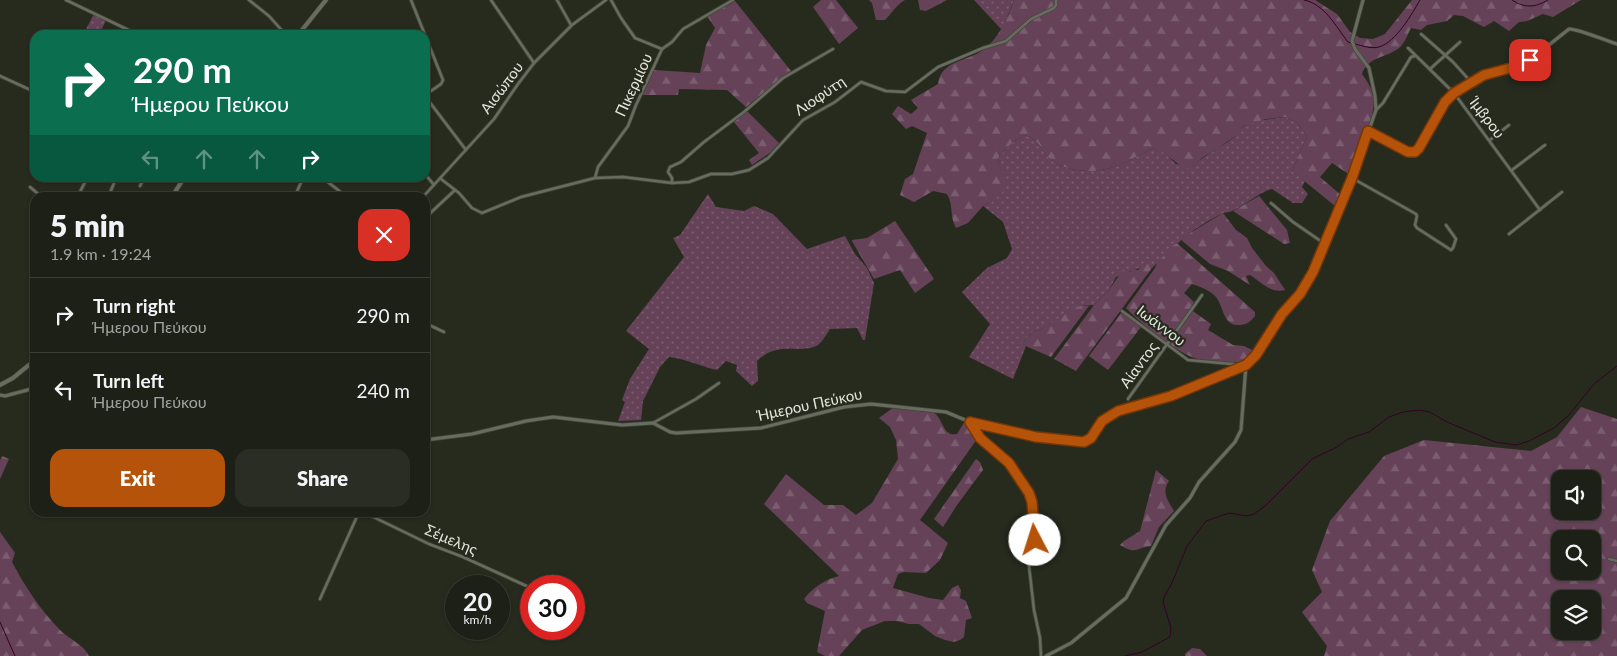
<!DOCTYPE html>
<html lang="en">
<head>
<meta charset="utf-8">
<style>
  :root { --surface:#1d2016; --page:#2a2d23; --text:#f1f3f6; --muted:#a0a3a1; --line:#3b3e35; --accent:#b45309 }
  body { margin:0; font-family:Lato,sans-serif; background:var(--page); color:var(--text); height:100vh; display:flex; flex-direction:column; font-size:19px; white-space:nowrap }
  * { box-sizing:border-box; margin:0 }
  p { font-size:16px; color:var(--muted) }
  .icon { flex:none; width:28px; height:28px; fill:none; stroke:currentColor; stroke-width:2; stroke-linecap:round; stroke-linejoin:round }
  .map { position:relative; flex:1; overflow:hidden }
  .sheet { position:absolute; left:30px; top:192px; width:400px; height:325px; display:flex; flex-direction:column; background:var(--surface); border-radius:15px; box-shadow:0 1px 4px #0004,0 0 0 1px var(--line) }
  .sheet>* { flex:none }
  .guide { position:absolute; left:30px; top:30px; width:400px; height:152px; border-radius:15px; box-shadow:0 1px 4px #0004,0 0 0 1px var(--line); background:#0b6e4f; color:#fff; overflow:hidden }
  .tools { position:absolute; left:1551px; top:470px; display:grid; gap:10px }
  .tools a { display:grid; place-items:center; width:50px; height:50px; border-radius:10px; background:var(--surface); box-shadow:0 1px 4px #0004,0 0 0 1px var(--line); font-size:25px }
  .speed { position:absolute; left:445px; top:575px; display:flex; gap:10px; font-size:25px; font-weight:700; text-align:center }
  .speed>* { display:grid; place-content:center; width:65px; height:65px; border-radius:50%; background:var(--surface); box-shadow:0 1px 4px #0004,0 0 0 1px var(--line); line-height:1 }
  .speed small { font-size:12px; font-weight:400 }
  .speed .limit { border:8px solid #d22; background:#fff; color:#111 }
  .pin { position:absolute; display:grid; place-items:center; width:42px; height:42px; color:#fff; margin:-21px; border-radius:10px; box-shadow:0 2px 8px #0006 }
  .me { position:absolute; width:55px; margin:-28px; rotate:355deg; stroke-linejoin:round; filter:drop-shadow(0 0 4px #0008) }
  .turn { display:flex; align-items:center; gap:18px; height:105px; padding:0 20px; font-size:22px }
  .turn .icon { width:65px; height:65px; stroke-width:2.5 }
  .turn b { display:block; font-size:35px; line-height:42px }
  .lanes { display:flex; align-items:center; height:48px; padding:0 20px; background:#0003; justify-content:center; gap:25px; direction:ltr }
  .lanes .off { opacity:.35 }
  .round { display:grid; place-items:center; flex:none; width:52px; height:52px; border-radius:15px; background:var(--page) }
  .head { display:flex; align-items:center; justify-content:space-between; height:85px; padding:0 20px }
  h1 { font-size:30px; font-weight:800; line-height:38px }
  .button { display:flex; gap:10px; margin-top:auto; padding:10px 20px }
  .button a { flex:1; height:58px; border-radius:15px; background:var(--accent); color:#fff; font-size:20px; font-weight:800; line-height:58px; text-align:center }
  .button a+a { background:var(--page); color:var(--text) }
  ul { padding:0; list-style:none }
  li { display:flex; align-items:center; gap:15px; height:75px; padding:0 20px; border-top:1px solid var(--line) }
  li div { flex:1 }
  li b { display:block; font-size:19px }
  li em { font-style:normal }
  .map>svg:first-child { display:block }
  .grass { fill:url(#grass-dots) }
  .forest { fill:url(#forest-firs); fill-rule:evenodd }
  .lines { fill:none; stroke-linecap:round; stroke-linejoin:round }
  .stream { stroke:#340027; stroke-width:1 }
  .minor-casing { stroke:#43463b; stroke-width:4 }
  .tertiary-casing { stroke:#43463b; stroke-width:4.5 }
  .secondary-casing { stroke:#43463b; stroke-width:5 }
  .minor { stroke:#676c5e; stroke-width:2.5 }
  .tertiary { stroke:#676c5e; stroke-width:3 }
  .secondary { stroke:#676c5e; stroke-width:4 }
  .route-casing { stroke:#753606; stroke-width:12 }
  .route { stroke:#b45309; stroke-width:9 }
  .labels { text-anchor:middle; stroke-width:4.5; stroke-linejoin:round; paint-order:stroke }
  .street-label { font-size:15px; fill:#e3e6dd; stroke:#272b1e }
</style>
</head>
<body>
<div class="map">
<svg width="1617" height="656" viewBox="0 0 1617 656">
  <defs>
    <pattern id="grass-dots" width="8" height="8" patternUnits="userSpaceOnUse" patternTransform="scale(1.25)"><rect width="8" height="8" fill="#654258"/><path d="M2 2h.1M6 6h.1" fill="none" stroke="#7b5d70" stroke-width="1.8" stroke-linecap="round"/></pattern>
    <pattern id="forest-firs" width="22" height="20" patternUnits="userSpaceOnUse" patternTransform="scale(1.25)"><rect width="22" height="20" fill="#654258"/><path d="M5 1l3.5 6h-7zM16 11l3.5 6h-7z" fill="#7b5d70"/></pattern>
  </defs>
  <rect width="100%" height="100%" fill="#272b1e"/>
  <g class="grass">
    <polygon points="974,0 1014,0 1002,30"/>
    <polygon points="94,14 106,20 99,35 83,35"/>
    <path d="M1286,117L1297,123L1307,136L1292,171L1305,181L1302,187L1308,194L1302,203H1293L1272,189C1259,192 1247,204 1234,210C1231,212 1227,212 1223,213C1214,217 1182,236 1178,244L1152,268L1149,264L1116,277L1109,290L1094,305L1081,306L1042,329L1033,332L1022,343L1026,346L1013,379L969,357L990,324L962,292L987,268L1007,258L1012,249L1003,222L983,206L993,201L1004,174L998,164L999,156L1013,142L1025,135C1041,141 1039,148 1049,158C1057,165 1067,169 1077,170C1107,175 1128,161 1153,148L1163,151L1176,164L1193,166C1205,154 1221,148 1234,137C1237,133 1240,128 1244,126C1257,119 1273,119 1286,117Z"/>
    <path d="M708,194L716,207L744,211L754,206L773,214L807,249L845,236L855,254L867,268L874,283L865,340H863L857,328L830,329C827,333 823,341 818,345C801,355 778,340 757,361L758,381L752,386L736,371L737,365L726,361L717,370C700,366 686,359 669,357L660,367L643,401L641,420L618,421L625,402L622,400L630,379L649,349L626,331L684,257L673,238L680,235Z"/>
  </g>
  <g class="forest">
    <polygon points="821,0 836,0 858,28 839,44 813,7"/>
    <path d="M869,0H905C896,5 892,13 885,20H876L872,3Z"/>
    <polygon points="918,0 947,0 926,11 920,10"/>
    <path d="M1014,0H1315L1337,14L1350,32L1360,38L1373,39L1385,34L1412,0H1581L1553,17L1543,14L1527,21L1519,22L1509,31L1494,21L1484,27L1463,16L1454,15L1447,21L1427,25L1421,30L1411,28C1408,34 1404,44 1399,48C1386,58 1367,57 1362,74C1367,81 1371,87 1373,95C1377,115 1359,157 1350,175L1332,163L1320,177L1342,196L1335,206L1292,171L1307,136L1297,123L1286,117L1266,119L1243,126L1235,136L1217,149L1203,157L1193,166L1185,169C1174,162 1166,152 1153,148C1128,161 1107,175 1077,170C1067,169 1057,165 1049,158C1039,148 1041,141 1025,135L1013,142L999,156L998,164L1004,173L1003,192L993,201L983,206L968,223L956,228C949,216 954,206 947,194L933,191L914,202L900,195L905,179L913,174L927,133L912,126L906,129L892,114L898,106L911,114L918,108L911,100L938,84C941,60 967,62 983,50C999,38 1008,18 1014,0Z"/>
    <polygon points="735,1 791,71 746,107 727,90 679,89 678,95 642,95 654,70 700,73 706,45 715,28 707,16"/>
    <polygon points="747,111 779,143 771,152 752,165 749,160 759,153 734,122"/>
    <polygon points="1259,196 1287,230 1290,243 1284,244 1278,240 1233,211"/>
    <path d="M1223,213L1236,230L1247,238L1252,248L1266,266L1274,273L1285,290C1271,294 1261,282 1250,275L1246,276L1250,285L1228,271L1210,264L1180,239Z"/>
    <polygon points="895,221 934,279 915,293 900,270 874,279 852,241 852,240 867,238"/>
    <path d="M1175,244H1178L1255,312V316C1251,321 1247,325 1239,325C1223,326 1224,307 1216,297C1211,291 1199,286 1192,284L1184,293L1194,302L1190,309L1211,324L1208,330L1233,345L1244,346L1252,350L1253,354L1244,362C1229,362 1212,363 1198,359C1179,355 1139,322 1126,308L1155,268L1157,263Z"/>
    <polygon points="1143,263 1150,264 1152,268 1076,371 1054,359 1094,305 1109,290 1122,271 1125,269 1130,272 1133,269 1138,270"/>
    <polygon points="1081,306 1089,306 1051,357 1021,344 1033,332 1042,329 1073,309"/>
    <polygon points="1122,312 1141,327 1108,370 1089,356"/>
    <path d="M894,407C903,408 926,408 933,412C944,419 942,437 957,434L965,421L969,424L977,439L920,520L948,543L940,560L926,573L904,572L898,574L893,588L929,598L943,600L952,588L958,585L961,590L960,598L966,601L972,618L966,620L964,637L960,640L954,642L945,640L935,636L919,624H909L897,621H885L862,630L839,656H825L817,652L825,611L807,603L804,599C812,588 826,579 839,576L764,504L786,474L824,505H843L856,515L872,503L898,459L896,440L890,427L879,418Z"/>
    <path d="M1581,407L1617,419V656H1324L1327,646L1302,612L1322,592L1312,570L1330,521L1384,456L1424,440L1531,451L1557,437ZM1560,479H1592V511H1560ZM1560,539H1592V571H1560ZM1560,599H1592V631H1560Z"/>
    <polygon points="2,456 9,459 0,479 0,460"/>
    <polygon points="976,459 980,462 983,470 957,505 943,527 934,519"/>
    <path d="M1156,470L1169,481C1161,492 1168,501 1174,511L1159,527L1151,546C1135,548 1137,555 1120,545L1124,541L1140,531Z"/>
    <path d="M0,532L15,553L12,562C24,585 41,611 60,630C70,640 82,643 89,656H0Z"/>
    <polygon points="1192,648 1200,649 1207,656 1185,656 1185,654"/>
  </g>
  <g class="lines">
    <g class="stream">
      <path d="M1304,0C1325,4 1336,27 1348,42L1351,43"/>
      <path d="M1512,0C1524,8 1535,8 1548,0"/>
      <path d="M1355,44C1363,46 1371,49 1379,47C1396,42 1412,14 1420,0"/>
      <polyline points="0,622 15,656"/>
      <polyline points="1125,656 1142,652 1170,637 1171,628 1163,602 1164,597 1172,583 1187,546 1206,521 1229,513 1247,516 1254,514 1265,506 1312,459 1337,447 1348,439 1369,432 1389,417 1403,412 1419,410 1430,412 1447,422 1495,442 1516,445 1529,441 1554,428 1568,416 1594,384 1617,366"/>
    </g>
    <defs>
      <g id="minor">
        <polyline points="66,0 139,35"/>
        <polyline points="249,0 269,16 286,35"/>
        <polyline points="411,0 443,80 441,84 428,93 428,100 466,150"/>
        <polyline points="491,0 534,63"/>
        <polyline points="557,0 571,25"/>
        <polyline points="611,0 621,18 635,38 662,49"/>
        <polyline points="356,32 357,35"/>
        <polyline points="1421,34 1453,62 1471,82"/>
        <polyline points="1408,48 1454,93 1540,210"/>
        <polyline points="1430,69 1460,42"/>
        <polyline points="0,76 35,92"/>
        <polyline points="1376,110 1383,103 1411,57 1415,56"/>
        <polyline points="1490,140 1509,125"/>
        <polyline points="1512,170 1545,145"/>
        <polyline points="425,174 434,185"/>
        <path d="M323,178C331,185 338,189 347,198"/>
        <polyline points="595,178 598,167 628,126 636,105 662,49 672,42 683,29 733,0"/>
        <polyline points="1352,178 1416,214 1417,216 1415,225 1417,228 1451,250 1453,248 1456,239 1446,225"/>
        <polyline points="441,179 459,193 472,208 482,213 521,197 595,178 623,177 672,183 672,178 668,172 670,167 681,162 704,142 744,112 783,78 833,49"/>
        <polyline points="672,183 689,182 711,174 732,174 749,170 768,158 803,120 835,102 861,82 886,91 905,92 938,67 983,48 1006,41 1031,19 1054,8 1056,5 1056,0"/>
        <polyline points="140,186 144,178"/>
        <polyline points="30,187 43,198"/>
        <polyline points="77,198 87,178"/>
        <polyline points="108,198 116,178"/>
        <polyline points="294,198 303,178"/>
        <polyline points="422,198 494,119 518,84 534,63 572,25 606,0"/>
        <polyline points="1271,203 1293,222 1325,244"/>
        <polyline points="425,218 455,190"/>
        <polyline points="1509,234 1562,192"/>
        <polyline points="34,236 35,236"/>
        <polyline points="1122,311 1188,360 1243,365"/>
        <polyline points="425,323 444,332"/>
        <polyline points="1128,399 1202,295"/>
        <polyline points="970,422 980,437 1009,463 1020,478 1031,499 1035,537 1029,566 1034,610 1040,638 1041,656"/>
        <polyline points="653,423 696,399 719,383"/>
        <polyline points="363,512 429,544 463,557 531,588"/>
        <polyline points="1609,559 1617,561"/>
        <polyline points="320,599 359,512"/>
      </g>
      <g id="tertiary">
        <path d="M1368,131L1408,152H1415L1419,148L1445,102L1454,93L1484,75L1518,66L1530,60L1569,29C1576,28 1607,41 1617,44"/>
        <polyline points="0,395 5,396 35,388"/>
        <polyline points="425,440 472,434 526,421 553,417 622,425 653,423 670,432 676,433 761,428 844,407 871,404 946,412 970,422 1023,434 1080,442 1088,440 1101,421 1118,411 1171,396 1246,365 1256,355 1282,314 1300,295 1313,272 1352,178 1376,110 1375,96 1369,68 1355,49 1352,41 1363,0"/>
        <polyline points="1046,656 1071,643 1126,598 1166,525 1190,498 1199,482 1235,442 1241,430 1246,365"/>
      </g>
      <g id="secondary">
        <polyline points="298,35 326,0"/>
        <polyline points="171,198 184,178"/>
        <polyline points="0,385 13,378 35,360"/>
      </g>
    </defs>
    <use href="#minor" class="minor-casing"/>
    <use href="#tertiary" class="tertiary-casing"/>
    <use href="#secondary" class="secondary-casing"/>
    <use href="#minor" class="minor"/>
    <use href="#tertiary" class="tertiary"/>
    <use href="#secondary" class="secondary"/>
  </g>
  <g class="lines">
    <defs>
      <polyline id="route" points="1035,540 1032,502 1029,493 1009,463 980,438 970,422 1036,437 1084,442 1091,438 1102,421 1118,411 1171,396 1246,365 1256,355 1282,314 1300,294 1313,272 1352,178 1368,131 1408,152 1415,152 1419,148 1445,102 1454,93 1484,75 1518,66 1530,60"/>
    </defs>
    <use href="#route" class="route-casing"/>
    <use href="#route" class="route"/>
  </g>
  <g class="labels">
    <g class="street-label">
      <text transform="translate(634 85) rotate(-65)" y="5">Πικερμίου</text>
      <text transform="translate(502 88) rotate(-53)" y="5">Αισώπου</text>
      <text transform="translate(820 96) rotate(-34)" y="5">Λιοφύτη</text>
      <text transform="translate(1487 118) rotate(53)" y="5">Ίμβρου</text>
      <text transform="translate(1161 326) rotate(37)" y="5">Ιωάννου</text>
      <text transform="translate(1139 365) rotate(-54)" y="5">Αίαντος</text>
      <text transform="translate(810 405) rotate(-12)" y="5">Ήμερου Πεύκου</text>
      <text transform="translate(451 540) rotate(23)" y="5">Σέμελης</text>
    </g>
  </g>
</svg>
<div class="tools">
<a><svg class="icon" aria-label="sound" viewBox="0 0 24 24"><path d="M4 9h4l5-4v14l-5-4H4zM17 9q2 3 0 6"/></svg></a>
<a><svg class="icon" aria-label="search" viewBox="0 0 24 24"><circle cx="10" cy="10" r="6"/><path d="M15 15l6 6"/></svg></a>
<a><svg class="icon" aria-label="layers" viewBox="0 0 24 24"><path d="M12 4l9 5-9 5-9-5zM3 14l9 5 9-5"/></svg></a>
</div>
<div class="speed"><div>20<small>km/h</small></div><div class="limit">30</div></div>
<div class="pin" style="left:1530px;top:60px;background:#d93025"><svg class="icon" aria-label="arrive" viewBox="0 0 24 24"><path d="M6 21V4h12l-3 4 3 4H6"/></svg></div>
<svg class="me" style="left:1035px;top:540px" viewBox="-20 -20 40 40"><circle r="19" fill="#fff"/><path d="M0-13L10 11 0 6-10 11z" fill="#b45309"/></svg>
<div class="guide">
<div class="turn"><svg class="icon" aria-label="right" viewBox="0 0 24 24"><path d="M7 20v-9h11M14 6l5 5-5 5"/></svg><div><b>290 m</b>Ήμερου Πεύκου</div></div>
<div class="lanes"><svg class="icon off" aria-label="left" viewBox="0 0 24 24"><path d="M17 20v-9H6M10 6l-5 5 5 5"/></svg><svg class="icon off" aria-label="ahead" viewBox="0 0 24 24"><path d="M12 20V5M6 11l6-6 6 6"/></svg><svg class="icon off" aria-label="ahead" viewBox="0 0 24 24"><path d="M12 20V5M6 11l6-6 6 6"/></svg><svg class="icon" aria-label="right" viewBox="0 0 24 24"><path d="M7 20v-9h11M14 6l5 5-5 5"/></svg></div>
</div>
<section class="sheet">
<div class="head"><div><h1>5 min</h1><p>1.9 km · 19:24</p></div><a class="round" style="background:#d93025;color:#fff"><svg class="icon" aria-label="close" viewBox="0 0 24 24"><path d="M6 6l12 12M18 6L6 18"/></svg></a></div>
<ul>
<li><svg class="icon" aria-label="right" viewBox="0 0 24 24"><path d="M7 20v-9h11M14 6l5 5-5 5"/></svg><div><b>Turn right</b><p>Ήμερου Πεύκου</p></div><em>290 m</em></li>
<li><svg class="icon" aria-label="left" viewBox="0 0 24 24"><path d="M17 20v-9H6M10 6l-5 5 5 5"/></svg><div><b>Turn left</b><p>Ήμερου Πεύκου</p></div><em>240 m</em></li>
</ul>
<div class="button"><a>Exit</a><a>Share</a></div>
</section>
</div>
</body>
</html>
